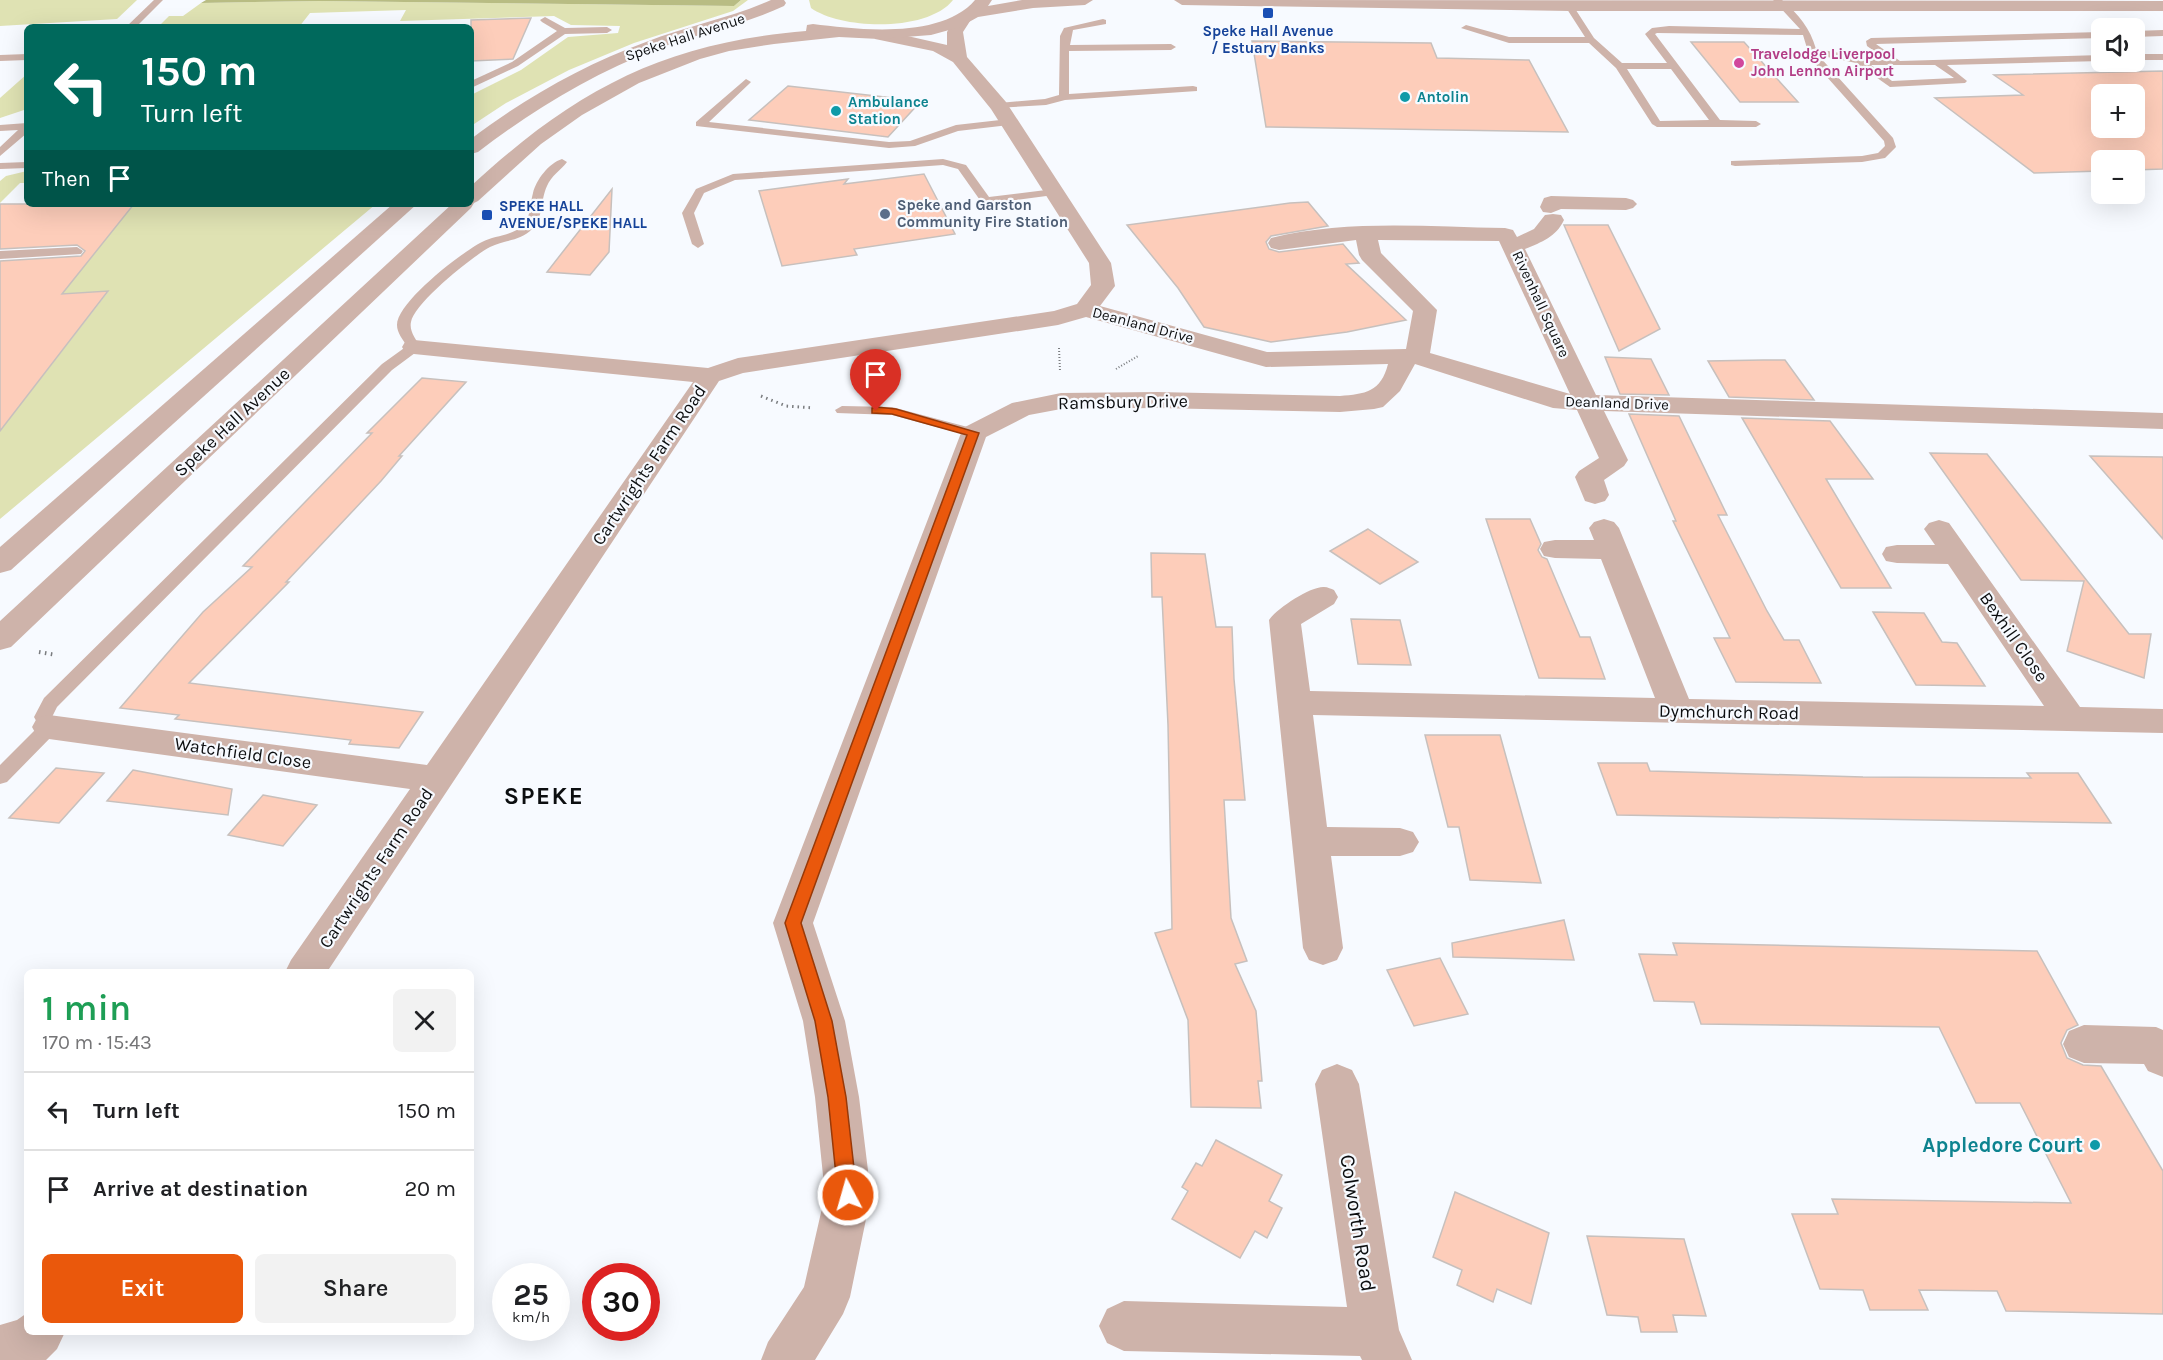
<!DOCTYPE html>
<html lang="en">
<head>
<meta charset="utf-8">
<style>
  :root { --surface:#fff; --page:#f2f2f2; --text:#202124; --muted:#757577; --line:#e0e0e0; --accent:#ea580c }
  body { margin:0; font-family:Karla,sans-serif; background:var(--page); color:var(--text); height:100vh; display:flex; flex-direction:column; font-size:22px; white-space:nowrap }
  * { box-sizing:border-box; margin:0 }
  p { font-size:20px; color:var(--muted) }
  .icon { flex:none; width:33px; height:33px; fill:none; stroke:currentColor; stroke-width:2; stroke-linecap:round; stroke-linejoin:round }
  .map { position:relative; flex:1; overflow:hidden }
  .drawer { position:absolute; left:24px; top:969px; width:450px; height:366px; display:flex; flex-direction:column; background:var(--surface); border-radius:9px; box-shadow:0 6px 24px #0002 }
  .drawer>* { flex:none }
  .top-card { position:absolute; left:24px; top:24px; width:450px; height:183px; border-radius:9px; box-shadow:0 6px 24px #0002; background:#00695c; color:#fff; overflow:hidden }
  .fabs { position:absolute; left:2091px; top:18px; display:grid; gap:12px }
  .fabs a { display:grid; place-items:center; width:54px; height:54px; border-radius:9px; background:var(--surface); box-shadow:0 6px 24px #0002; font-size:30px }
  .speed { position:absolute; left:492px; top:1263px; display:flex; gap:12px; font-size:30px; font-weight:700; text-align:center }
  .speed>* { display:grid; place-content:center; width:78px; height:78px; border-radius:50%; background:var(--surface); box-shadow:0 6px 24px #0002; line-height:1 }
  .speed small { font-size:15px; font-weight:400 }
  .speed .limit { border:9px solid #d22; background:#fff; color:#111 }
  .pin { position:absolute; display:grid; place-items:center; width:51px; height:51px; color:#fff; margin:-62px -26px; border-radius:50% 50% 50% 0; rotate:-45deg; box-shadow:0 0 6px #0007 }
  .pin .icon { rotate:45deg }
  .me { position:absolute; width:66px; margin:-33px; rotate:354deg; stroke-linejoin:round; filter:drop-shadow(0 0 4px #0008) }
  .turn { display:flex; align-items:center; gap:21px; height:126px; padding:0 18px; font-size:27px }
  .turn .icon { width:78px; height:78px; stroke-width:2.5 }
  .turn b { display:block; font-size:42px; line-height:51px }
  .then { display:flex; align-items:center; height:57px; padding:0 18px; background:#0003; gap:12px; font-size:22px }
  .round { display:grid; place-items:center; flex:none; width:63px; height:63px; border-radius:9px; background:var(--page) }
  .overview { display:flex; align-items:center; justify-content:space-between; height:102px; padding:0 18px }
  h1 { font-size:36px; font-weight:600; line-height:45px; color:#1e9e55 }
  .primary-button { display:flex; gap:12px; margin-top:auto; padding:12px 18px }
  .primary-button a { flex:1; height:69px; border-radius:9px; background:var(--accent); color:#fff; font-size:24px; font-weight:600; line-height:69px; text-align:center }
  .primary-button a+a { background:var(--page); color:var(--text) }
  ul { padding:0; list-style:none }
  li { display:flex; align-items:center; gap:18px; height:78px; padding:0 18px; border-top:2px solid var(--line) }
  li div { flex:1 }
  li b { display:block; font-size:22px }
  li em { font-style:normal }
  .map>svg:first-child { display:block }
  .green { fill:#dfe2b3 }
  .forest { fill:#b8bc83 }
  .building { fill:#fdcdba; stroke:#c7c0bd; stroke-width:1.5; fill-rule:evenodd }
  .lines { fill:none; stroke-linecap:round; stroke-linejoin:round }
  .path-far2 { stroke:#7a7c7f; stroke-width:2; stroke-dasharray:1 2; stroke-linecap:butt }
  .path-far1 { stroke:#7a7c7f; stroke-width:3; stroke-dasharray:1.5 4; stroke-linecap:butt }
  .path { stroke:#7a7c7f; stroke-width:4; stroke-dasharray:1.5 4.5; stroke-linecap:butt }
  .service { fill:#ceb3aa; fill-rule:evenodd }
  .minor { fill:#ceb3aa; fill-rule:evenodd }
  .tertiary { fill:#ceb3aa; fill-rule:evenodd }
  .route { fill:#ea580c; stroke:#983908; stroke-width:1.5 }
  .transit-dot { fill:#1a4fb4; stroke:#f7faff; stroke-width:2 }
  .hotel-dot { fill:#d1479c; stroke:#f7faff; stroke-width:2 }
  .culture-dot { fill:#0f9aa8; stroke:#f7faff; stroke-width:2 }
  .service-dot { fill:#5c6f8a; stroke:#f7faff; stroke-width:2 }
  .labels { text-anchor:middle; stroke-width:4.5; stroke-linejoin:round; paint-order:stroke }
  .far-transit-label { font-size:15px; font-weight:bold; fill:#164399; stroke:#f7faff }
  .far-street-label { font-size:15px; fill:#0c0e10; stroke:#f7faff }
  .far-hotel-label { font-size:15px; font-weight:bold; fill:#b23c85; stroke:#f7faff; text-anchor:start }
  .far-culture-label { font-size:15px; font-weight:bold; fill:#0d838f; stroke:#f7faff; text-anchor:start }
  .far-service-label { font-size:15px; font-weight:bold; fill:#4e5e75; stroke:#f7faff; text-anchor:start }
  .street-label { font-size:18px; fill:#0c0e10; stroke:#f7faff }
  .near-culture-label { font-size:21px; font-weight:bold; fill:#0d838f; stroke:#f7faff; text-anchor:end }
  .near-street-label { font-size:21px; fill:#0c0e10; stroke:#f7faff }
  .district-label { font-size:24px; font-weight:bold; letter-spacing:1.5px; fill:#0c0e10; stroke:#f7faff }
</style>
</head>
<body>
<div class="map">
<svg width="2163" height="1360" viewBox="0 0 2163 1360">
  <rect width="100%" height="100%" fill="#f7faff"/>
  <g class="green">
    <polygon points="0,0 137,0 117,19 0,26"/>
    <polygon points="741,0 748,0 733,11 634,43 569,70 506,103 471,126 471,95 521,70 568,37 618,33 620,26 571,25 554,16 400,21 406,10 310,13 299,27 158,27 169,16 183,16 201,3 320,1 734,6"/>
    <path d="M809,0H953C928,32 842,30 811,8Z"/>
    <polygon points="27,74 27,109 0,118 0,98"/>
    <polygon points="27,171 27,183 20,183 0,203 0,181 6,176"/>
    <polygon points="134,204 376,204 0,519 0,431 108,292 0,298 76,273"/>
  </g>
  <polygon class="forest" points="206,0 741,0 734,6 320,1 201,3"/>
  <g class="building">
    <polygon points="531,18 513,59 471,61 471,20"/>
    <polygon points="1252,41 1431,43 1437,58 1529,60 1568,132 1266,127"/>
    <polygon points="1691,42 1744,42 1798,102 1740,102"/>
    <path d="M2163,71V169L2134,170V160H2102V171L2034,173L1935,98L2023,95L1994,75ZM2102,94H2134V128H2102Z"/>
    <polygon points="788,86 921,101 888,137 749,120"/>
    <polygon points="924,174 955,234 854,249 857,255 782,266 759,191 848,179 844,184"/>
    <polygon points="612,189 609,252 590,275 547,272"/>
    <polygon points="1308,202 1328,226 1271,236 1266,242 1269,249 1279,252 1343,244 1359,263 1346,264 1406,320 1347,332 1271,342 1204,327 1178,288 1127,225 1290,203"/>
    <polygon points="0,204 134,204 62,294 108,291 0,431 0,261 81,256 85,251 77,245 0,249"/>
    <polygon points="1564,225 1608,225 1660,329 1619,351"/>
    <polygon points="1605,357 1651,359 1669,395 1620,394"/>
    <polygon points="1763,360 1785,360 1814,400 1729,397 1708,361"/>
    <polygon points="422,378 466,382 399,456 402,456 381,481 286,582 289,582 189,683 423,712 399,748 349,744 351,740 175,719 179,715 120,708 203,612 252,567 243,566 372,433 367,433"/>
    <polygon points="1629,414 1679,416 1727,515 1718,515 1767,611 1784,640 1799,640 1821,683 1736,682 1714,638 1730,638 1673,521 1676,521"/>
    <polygon points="1742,418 1830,421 1873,479 1826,479 1891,588 1841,588"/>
    <polygon points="1930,453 1987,454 2129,634 2151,634 2144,678 2067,651 2084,581 2021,580"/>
    <polygon points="2090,456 2163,457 2163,539"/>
    <polygon points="1486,519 1530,519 1541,544 1538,550 1542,557 1547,559 1580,637 1590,637 1605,679 1539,678"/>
    <polygon points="1368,529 1392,545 1418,562 1380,584 1330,551"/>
    <polygon points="1151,553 1205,554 1216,627 1232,627 1234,679 1245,800 1224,800 1231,918 1247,961 1235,964 1256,1011 1262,1081 1258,1081 1261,1108 1191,1107 1188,1020 1155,933 1172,929 1168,725 1162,597 1152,597"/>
    <polygon points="1873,612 1924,613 1942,642 1957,643 1985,686 1916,685"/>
    <polygon points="1351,619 1400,620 1411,665 1358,664"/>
    <polygon points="1425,735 1500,735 1541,883 1470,880 1459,827 1448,827"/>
    <polygon points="1598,763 1647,763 1650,771 1863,777 2031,778 2027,773 2078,773 2111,823 1617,815"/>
    <polygon points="56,768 104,773 59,823 9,818"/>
    <polygon points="133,770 232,789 228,815 107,801"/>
    <polygon points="263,795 317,805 283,846 228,835"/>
    <polygon points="1564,920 1574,960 1453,957 1452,943"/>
    <polygon points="1673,943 2037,951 2078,1025 2067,1030 2061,1043 2067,1058 2083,1065 2101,1066 2163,1171 2163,1314 2006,1311 1997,1291 1919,1290 1928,1310 1870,1310 1863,1290 1820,1289 1792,1214 1838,1214 1832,1199 2071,1203 2020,1103 1976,1103 1939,1027 1701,1024 1694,1002 1654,1001 1639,954 1677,955"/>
    <polygon points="1440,958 1468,1014 1414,1026 1387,970"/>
    <polygon points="1216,1140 1282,1175 1269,1201 1282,1208 1267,1238 1255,1231 1240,1258 1172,1219 1188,1191 1182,1187 1196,1163 1202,1166"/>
    <polygon points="1455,1192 1549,1233 1531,1304 1497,1289 1493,1302 1457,1285 1462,1270 1433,1257"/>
    <polygon points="1587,1236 1684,1239 1706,1316 1673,1315 1677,1332 1641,1332 1638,1317 1607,1315"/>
  </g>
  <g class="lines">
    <g class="path-far2">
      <polyline points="1059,348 1060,371"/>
      <polyline points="1116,369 1138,356"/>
    </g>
    <polyline class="path-far1" points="761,396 786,406 814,408"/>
    <polyline class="path" points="39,652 56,655"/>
    <g class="service">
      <polygon points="154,0 163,0 136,27 126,27"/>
      <path d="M1773,0H1782C1799,15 1810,28 1816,49L1888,61L1867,46L1866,41L1871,38L2102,32V38L1876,44L1900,61L2102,55V61L1947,65L1967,81L1965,83L1890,87L1856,63L1818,55L1893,138L1896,147L1885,158L1862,162L1735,166L1731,165V161L1862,156L1878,153L1885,146L1884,141L1810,58L1803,35L1657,33L1655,34L1720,120L1756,121L1761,124L1756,127H1657L1652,124L1616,68L1589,43H1509L1461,28L1466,25L1509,37H1585L1565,6L1569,3L1572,4L1594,38L1622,63H1667L1645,34L1652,28L1669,26L1800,29ZM1871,65H1935L1954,78L1892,81ZM1627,69H1671L1709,120L1660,121Z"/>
      <polygon points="545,17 565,28 607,27 612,30 607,33 565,34 518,66 471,88 471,81 512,62 557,31 542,22 540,20"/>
      <polygon points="1103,19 1106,20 1106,24 1073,30 1070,45 1171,44 1176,47 1171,50 1069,51 1069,94 1193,86 1197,87 1197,91 1065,100 1046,105 995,108 994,106 999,103 1045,99 1059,95 1060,36 1064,28"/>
      <polygon points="2163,30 2163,36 2134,37 2134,31"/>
      <polygon points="27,54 27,60 0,61 0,55"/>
      <rect x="2134" y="54" width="29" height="6"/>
      <polygon points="746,79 751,82 749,84 709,122 889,142 910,141 956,125 1009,119 1014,122 1009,125 958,131 915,146 889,148 696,126 696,122"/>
      <polygon points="27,123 27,133 0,156 0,147 18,130 0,131 0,125"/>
      <path d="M562,159L567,162C561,170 551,176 547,186C540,201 544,217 532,229C521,241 504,240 490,247C473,256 414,303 411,322C409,331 416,340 421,347L419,350L392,370L57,707L52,717L58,727L56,732L7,782L0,784V765L39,726L34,717L44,698L382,364L407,346C403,340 397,333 397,325C397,302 462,252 482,242C495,235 514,236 524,224C531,216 530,203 533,193C536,180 549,163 562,159Z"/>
      <polygon points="943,159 966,165 989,197 1054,189 1060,192 1054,195 986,204 982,203 958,169 943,165 735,180 704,193 694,213 704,244 698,248 692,244 682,213 696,189 733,174"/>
      <polygon points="27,162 27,168 0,169 0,163"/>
      <polygon points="77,247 83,251 81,254 0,259 0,251"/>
      <polygon points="842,406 892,407 979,430 981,433 974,437 892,415 837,413 835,410"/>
    </g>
    <g class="minor">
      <path d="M964,13L972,18L963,32L967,57L1006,102L1111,263L1115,286L1100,306L1267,352L1406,349L1413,311L1362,260L1359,255L1356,240L1279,250L1271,248L1268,243L1271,238C1347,219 1428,227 1505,228L1513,230L1517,237L1534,229L1545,215L1553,214L1561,215L1564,220C1556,237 1542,242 1525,249L1596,395L2163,413V429L1604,411L1628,460L1624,466L1604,480L1609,495L1605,501L1595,504L1585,501L1575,477L1579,471L1599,458L1577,410L1553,408L1415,364L1400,391L1383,407L1374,409L1340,412L1157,408L1061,409L1029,415L986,437L813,923L845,1021L859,1097L871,1195L850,1297L843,1314L815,1360H761L768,1342L804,1287L825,1195L815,1097L803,1021L773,923L961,433L965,427L1012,403L1061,393L1157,392L1340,396C1365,394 1381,392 1388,364L1266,367L1086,317L1058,325L743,373L719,381L327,972H285L291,960L410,789L49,739L37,736L32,727L37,718L49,715L427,765L693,382L414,354L405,352L402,347L405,342L414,340L708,368L738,358L1054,311L1077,304L1091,285L1089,263L991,109L953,62L933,51L875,39L873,35L875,31L881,30L947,45V32L958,14ZM1378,240L1499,241L1570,394L1430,353L1437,310L1381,253Z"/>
      <polygon points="1551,196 1626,198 1633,200 1637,204 1633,208 1626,210 1561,209 1551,213 1543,212 1540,207 1544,198"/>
      <path d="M1604,519L1614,522L1619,528L1689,699L2044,706L1948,564L1897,563L1886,561L1882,554L1886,547L1897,545H1935L1924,529L1929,523L1939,520L1949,523L2080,707L2163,709V733L1313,715L1327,827L1400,828L1413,832L1419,842L1413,852L1400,856H1331L1343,948L1337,960L1323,965L1309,960L1303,948L1269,620C1276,609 1311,586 1324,587C1328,587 1331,589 1334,590L1338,597L1334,604L1301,624L1310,691L1655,698L1601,559L1555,558L1544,556L1540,549L1544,542L1555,540H1594L1589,528L1594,522Z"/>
      <polygon points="2084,1025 2156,1027 2163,1030 2163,1077 2148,1071 2144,1064 2084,1063 2069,1057 2063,1044 2069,1031"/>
      <polygon points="1337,1064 1352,1070 1359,1084 1399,1330 1412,1360 1362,1360 1360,1356 1124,1351 1107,1343 1099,1326 1107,1309 1124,1301 1347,1307 1315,1084 1322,1070"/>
      <polygon points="27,1313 27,1332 65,1332 57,1349 46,1360 0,1360 0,1325 17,1320"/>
    </g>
    <g class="tertiary">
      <path d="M771,0H784L786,3L784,6C743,25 699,33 657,49C592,74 533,110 478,152L471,154V139C525,98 583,65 646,42C687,26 731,18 771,0Z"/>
      <path d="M975,0H992L988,6L1022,0H1093L1085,5L1033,8L978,17L960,27L931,35L879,39L839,37L774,44L729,51L700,59L639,83L582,115L541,144L478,201L474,203L471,208L11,647L0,650V621L452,204H471V186C575,90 663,43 806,31L807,25L813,24C860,30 942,39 975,0Z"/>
      <polygon points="1174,0 2163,1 2163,11 1569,11 1182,5"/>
      <polygon points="393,204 417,204 11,570 0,573 0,547"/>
    </g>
  </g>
  <polygon class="route" points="876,407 896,409 979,433 801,923 832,1021 846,1097 857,1195 854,1202 848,1204 841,1202 838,1195 828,1097 815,1021 785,923 967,435 892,414 872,413 872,408"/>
  <g class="transit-dot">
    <rect x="1262" y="7" width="12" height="12" rx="3"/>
    <rect x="481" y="209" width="12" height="12" rx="3"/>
  </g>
  <circle class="hotel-dot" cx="1739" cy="63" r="6"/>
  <g class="culture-dot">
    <circle cx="1405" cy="97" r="6"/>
    <circle cx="836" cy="111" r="6"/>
    <circle cx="2095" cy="1145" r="6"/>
  </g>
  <circle class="service-dot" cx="885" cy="214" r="6"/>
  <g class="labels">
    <g class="far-transit-label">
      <text x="1268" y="36">Speke Hall Avenue<tspan x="1268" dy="17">/ Estuary Banks</tspan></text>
      <text x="499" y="211" text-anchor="start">SPEKE HALL<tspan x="499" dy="17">AVENUE/SPEKE HALL</tspan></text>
    </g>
    <g class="far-street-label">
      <text transform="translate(685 37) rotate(-18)" y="5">Speke Hall Avenue</text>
      <text transform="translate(1541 304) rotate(65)" y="5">Rivenhall Square</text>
      <text transform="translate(1143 325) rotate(15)" y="5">Deanland Drive</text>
      <text transform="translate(1617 403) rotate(2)" y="5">Deanland Drive</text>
    </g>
    <g class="far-hotel-label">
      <text x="1751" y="59">Travelodge Liverpool<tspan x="1751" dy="17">John Lennon Airport</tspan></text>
    </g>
    <g class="far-culture-label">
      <text x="1417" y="102">Antolin</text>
      <text x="848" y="107">Ambulance<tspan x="848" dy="17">Station</tspan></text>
    </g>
    <g class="far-service-label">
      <text x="897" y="210">Speke and Garston<tspan x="897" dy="17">Community Fire Station</tspan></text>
    </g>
    <g class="street-label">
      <text transform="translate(1123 402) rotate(-1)" y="6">Ramsbury Drive</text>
      <text transform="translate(232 422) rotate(-43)" y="6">Speke Hall Avenue</text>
      <text transform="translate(649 465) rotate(-56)" y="6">Cartwrights Farm Road</text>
      <text transform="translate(2014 637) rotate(55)" y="6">Bexhill Close</text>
      <text transform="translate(1729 712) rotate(1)" y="6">Dymchurch Road</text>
      <text transform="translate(243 753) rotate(8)" y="6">Watchfield Close</text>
      <text transform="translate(376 868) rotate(-56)" y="6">Cartwrights Farm Road</text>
    </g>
    <g class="near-culture-label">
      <text x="2083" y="1152">Appledore Court</text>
    </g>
    <g class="near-street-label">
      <text transform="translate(1358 1223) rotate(81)" y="7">Colworth Road</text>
    </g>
    <g class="district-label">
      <text x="544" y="804">SPEKE</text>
    </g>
  </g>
</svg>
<div class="fabs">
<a><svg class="icon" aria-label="sound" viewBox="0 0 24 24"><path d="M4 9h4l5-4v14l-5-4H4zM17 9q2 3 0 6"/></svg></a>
<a>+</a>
<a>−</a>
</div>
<div class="speed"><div>25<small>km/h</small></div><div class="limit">30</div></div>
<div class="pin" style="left:876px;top:411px;background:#d93025"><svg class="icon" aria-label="arrive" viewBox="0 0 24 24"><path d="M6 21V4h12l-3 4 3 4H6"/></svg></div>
<svg class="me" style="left:848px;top:1195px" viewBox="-20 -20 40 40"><circle r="17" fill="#ea580c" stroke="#fff" stroke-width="3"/><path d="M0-11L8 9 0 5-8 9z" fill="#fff"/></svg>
<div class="top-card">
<div class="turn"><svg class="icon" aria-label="left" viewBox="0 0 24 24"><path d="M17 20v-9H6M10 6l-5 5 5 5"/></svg><div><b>150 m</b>Turn left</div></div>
<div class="then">Then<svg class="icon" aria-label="arrive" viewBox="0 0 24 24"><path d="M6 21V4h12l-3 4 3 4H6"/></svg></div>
</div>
<section class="drawer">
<div class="overview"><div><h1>1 min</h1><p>170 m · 15:43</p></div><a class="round"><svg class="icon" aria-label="close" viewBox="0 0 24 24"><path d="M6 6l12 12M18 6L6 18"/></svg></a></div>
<ul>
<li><svg class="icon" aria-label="left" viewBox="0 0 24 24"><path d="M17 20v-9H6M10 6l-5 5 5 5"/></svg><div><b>Turn left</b></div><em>150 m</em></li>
<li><svg class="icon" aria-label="arrive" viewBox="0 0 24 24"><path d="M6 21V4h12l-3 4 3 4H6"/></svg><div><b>Arrive at destination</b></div><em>20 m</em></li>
</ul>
<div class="primary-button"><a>Exit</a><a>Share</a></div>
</section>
</div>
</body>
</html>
